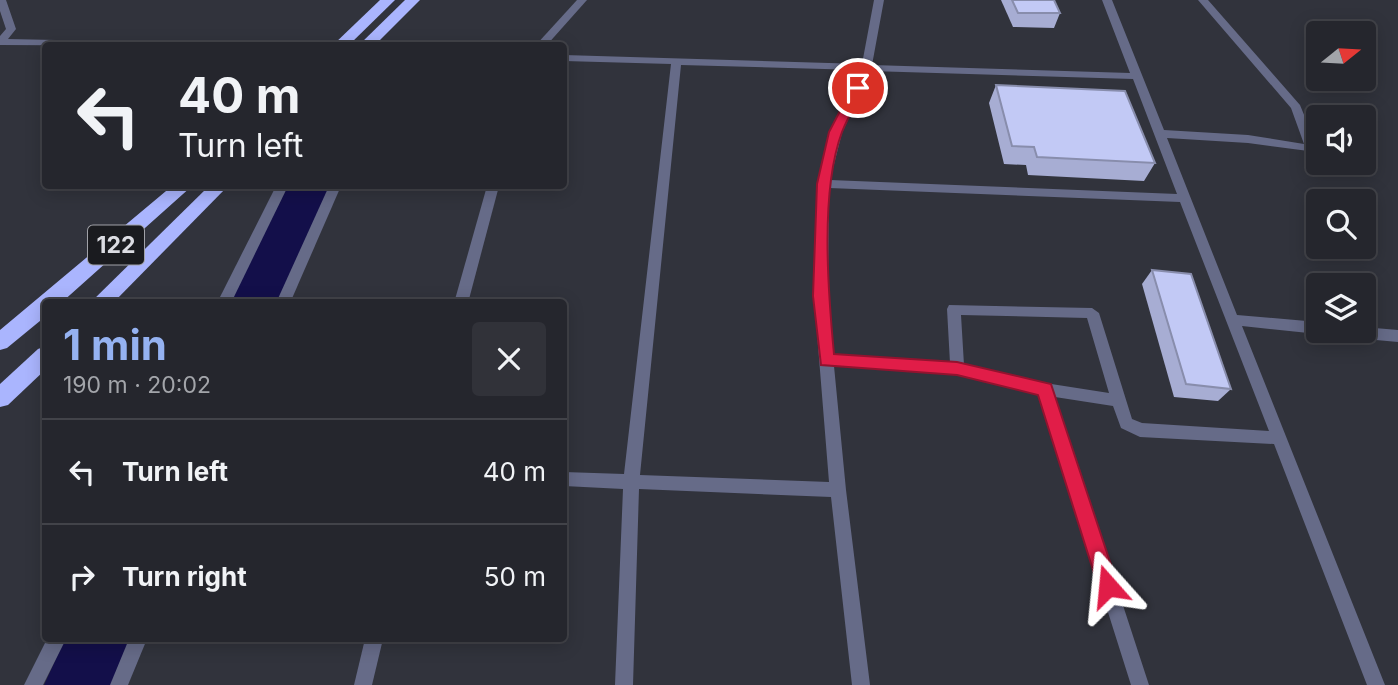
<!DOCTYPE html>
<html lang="en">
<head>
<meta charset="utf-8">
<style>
  :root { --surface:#25262d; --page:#313239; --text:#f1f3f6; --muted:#a3a5aa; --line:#424349; --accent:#95b2f1 }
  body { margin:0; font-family:Inter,sans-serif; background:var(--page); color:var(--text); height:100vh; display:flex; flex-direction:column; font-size:26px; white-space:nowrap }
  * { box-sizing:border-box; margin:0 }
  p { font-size:23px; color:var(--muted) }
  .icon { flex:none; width:38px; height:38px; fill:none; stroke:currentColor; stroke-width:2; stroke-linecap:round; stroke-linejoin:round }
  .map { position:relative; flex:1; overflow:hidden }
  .sheet { position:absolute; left:42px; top:299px; width:525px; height:343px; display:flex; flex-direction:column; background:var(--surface); border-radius:7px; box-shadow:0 4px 18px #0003,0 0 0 2px var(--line) }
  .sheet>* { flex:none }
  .hud { position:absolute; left:42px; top:42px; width:525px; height:147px; border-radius:7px; box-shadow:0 4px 18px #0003,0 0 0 2px var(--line); background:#25262d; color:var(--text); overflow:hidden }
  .needle { width:46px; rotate:72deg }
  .controls { position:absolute; left:1306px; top:21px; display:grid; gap:14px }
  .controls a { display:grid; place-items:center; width:70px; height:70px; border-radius:7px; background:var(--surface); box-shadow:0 4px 18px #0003,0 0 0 2px var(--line); font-size:35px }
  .pin { position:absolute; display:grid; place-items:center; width:60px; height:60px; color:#fff; margin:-30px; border:4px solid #fff; border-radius:50%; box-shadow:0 2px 7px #0007 }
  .me { position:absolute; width:77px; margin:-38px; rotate:342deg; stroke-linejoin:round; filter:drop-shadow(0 0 5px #0008) }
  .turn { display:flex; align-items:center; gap:24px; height:147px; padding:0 21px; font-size:32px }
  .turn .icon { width:91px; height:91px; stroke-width:2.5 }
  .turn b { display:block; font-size:49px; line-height:60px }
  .round { display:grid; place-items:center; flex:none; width:74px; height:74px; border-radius:7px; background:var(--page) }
  .headline { display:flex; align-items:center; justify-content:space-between; height:119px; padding:0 21px }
  h1 { font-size:42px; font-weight:700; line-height:52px; color:var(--accent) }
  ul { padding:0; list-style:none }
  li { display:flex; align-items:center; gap:21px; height:105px; padding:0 21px; border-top:2px solid var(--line) }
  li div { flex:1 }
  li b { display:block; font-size:26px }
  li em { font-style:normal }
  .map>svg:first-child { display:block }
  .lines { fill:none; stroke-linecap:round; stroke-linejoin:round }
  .river { fill:#130f4a; fill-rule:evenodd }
  .street { fill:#666b88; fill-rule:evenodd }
  .highway { fill:#aab5fe; fill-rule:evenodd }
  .wall { fill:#a7add3 }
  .building { fill:#c2c9f5; stroke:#888dac; stroke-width:2 }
  .route { fill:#e11d48; stroke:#92132f; stroke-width:2 }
  .labels { text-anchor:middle; stroke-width:7; stroke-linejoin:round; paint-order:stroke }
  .shield { fill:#1a1b1f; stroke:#a1a2a8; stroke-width:2 }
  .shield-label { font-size:23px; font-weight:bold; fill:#dbdce2 }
</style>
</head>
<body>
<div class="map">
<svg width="1398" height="685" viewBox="0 0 1398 685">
  <rect width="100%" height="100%" fill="#31333c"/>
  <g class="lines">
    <g class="river">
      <polygon points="288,186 332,186 278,303 229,303"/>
      <polygon points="65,639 132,639 112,685 44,685"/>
    </g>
    <g class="street">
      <polygon points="0,0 6,0 16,29 8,39 200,43 205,46 0,45 0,36 6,29 0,11"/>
      <polygon points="577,0 587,0 546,46 535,46"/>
      <path d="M874,0H884L872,65L1130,73L1102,0H1112L1164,130L1248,135L1304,144L1291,108L1198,0H1208L1300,105L1318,149L1316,152L1248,143L1167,138L1237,315L1318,322V331H1323L1318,334L1242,326L1385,685H1367L1274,444L1140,437L1121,428L1113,406L1055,397L1149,685H1131L1039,394L957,375L834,366L846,490L870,685H852L831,497L639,489L633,685H615L623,489L564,486V472L624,474L671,64L564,61V55L862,64ZM681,65L860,70L830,133L817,184L814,296L829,482L640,475ZM870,71L1133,79L1177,194L830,180L842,133ZM829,188L1180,202L1269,431L1142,423L1132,419L1099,313L1092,308L949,305L947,309L950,363L833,355L828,296ZM961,315L1087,318L1109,393L1045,383L964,365Z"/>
      <polygon points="276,186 288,186 231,303 217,303"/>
      <polygon points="329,186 341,186 290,303 276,303"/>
      <polygon points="487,186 499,186 468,303 454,303"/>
      <polygon points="1363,327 1398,330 1398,342 1343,337 1338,335 1336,331 1363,331"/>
      <polygon points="47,639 66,639 43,685 24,685"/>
      <polygon points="129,639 147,639 128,685 110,685"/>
      <polygon points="365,639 383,639 372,685 354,685"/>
    </g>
    <g class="highway">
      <polygon points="380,0 395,0 348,46 332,46"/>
      <polygon points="405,0 420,0 374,46 358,46"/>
      <polygon points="172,186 192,186 61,303 46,303 46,316 7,348 0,350 0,330"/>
      <polygon points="209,186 228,186 113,303 90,303"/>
      <polygon points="46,346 46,369 8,405 0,407 0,384 38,349"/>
    </g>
  </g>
  <g class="wall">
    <polygon points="1001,0 1054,0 1060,13 1054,28 1013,27"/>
    <polygon points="996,85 1155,163 1144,181 1028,175 1026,165 1004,164 989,103"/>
    <polygon points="1152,270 1231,389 1218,401 1174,397 1142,284"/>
  </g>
  <g class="building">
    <polygon points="1012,0 1054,0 1060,13 1018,13"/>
    <polygon points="996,85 1125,91 1155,163 1037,157 1034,147 1012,146"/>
    <polygon points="1152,270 1191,274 1231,389 1186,384"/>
  </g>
  <path class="route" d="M858,84L864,88C857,102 848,117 842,132C820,191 828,291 834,354L957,362L1051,384L1118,586L1115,593L1108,596L1101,593L1098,586L1038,395L957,375L821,365L813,296L817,184L829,132L852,88Z"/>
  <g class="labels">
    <rect class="shield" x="88" y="225.5" width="56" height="39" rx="5"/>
    <g class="shield-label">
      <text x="116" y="253">122</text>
    </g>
  </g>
</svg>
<div class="controls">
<a><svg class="needle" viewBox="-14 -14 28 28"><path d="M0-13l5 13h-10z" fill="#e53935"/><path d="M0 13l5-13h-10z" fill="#a3a5aa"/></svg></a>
<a><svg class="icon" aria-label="sound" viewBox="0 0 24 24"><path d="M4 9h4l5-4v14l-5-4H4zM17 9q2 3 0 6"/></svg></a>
<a><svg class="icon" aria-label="search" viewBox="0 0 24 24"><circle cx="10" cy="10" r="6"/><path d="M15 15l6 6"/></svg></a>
<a><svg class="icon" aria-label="layers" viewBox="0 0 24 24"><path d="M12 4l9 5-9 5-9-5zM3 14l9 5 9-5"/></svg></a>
</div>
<div class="pin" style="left:858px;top:88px;background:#d93025"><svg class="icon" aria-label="arrive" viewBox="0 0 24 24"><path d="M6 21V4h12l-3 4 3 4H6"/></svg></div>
<svg class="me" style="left:1108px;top:586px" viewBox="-20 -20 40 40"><path d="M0-17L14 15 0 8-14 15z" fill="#e11d48" stroke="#fff" stroke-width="4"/></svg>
<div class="hud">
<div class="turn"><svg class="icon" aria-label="left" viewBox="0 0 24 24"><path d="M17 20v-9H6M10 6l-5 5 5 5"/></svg><div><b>40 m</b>Turn left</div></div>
</div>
<section class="sheet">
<div class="headline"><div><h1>1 min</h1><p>190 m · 20:02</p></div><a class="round"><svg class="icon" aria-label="close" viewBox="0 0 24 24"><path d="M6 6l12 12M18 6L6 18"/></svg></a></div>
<ul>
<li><svg class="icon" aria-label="left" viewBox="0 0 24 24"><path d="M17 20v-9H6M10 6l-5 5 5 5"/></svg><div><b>Turn left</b></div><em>40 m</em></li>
<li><svg class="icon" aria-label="right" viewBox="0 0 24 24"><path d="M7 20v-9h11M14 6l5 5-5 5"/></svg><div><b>Turn right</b></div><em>50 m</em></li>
</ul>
</section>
</div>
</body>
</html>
